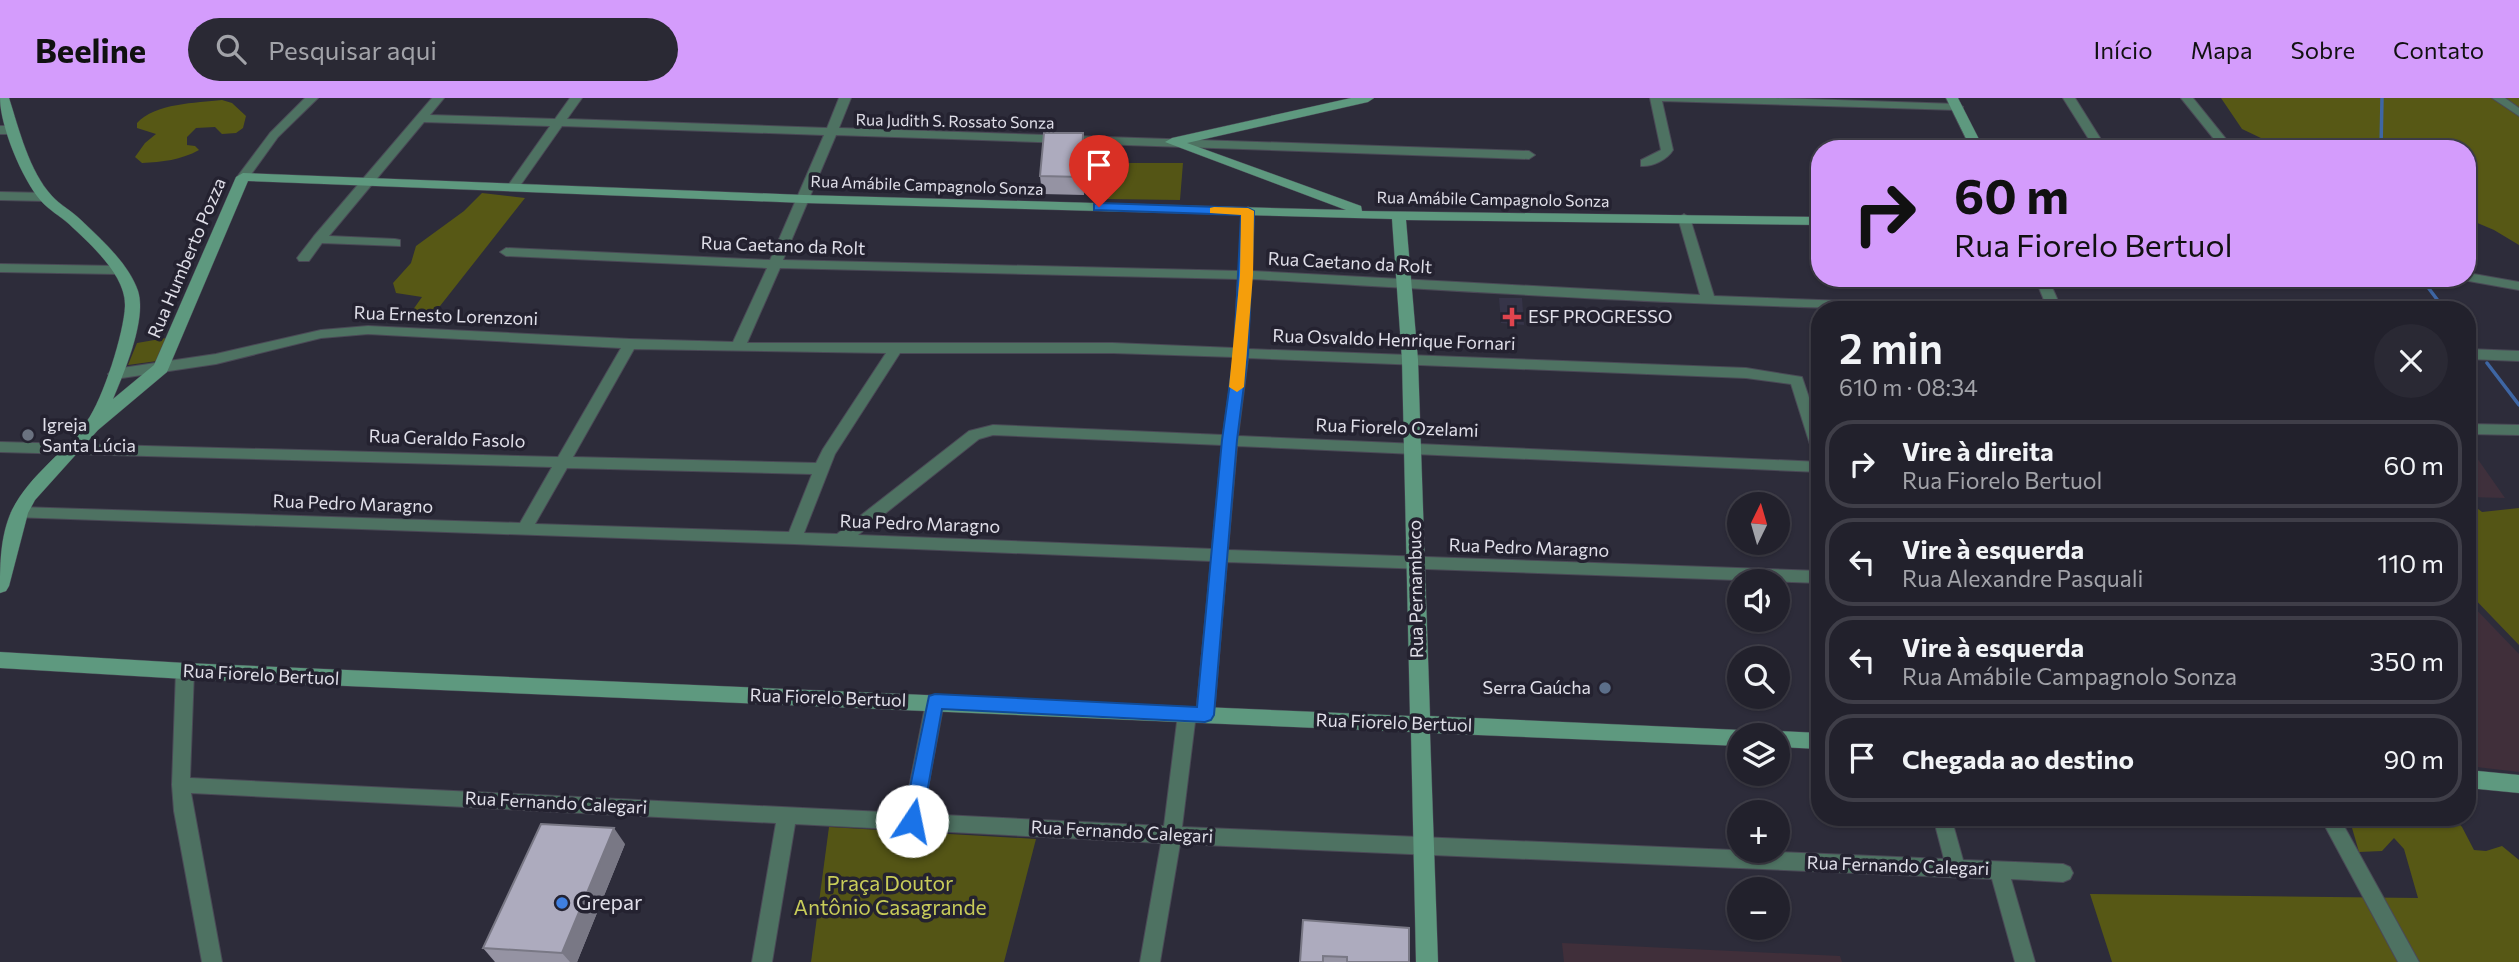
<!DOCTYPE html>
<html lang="pt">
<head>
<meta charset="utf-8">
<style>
  :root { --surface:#22212c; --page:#2a2934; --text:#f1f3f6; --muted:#a2a3a9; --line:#3f3e48; --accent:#d49cfc }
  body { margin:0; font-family:Commissioner,sans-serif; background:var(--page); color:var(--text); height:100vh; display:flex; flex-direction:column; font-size:26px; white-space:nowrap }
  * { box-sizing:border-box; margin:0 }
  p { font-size:23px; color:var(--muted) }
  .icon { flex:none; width:38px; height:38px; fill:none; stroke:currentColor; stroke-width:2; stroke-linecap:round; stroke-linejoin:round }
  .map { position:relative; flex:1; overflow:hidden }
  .details { position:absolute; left:1811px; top:203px; width:665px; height:525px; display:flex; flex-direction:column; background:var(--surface); border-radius:28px; box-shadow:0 2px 5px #0004,0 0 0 2px var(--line) }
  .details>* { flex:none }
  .banner { position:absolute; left:1811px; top:42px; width:665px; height:147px; border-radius:28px; box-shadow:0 2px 5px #0004,0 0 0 2px var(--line); background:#d49cfc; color:#111; overflow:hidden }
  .needle { width:46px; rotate:5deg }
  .controls { position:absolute; left:1727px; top:394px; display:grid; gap:14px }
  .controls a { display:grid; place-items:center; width:63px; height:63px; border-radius:50%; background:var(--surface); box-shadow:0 2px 5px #0004,0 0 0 2px var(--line); font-size:35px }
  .pin { position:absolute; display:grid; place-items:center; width:60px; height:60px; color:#fff; margin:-72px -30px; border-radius:50% 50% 50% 0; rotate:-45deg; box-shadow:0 0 7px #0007 }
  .pin .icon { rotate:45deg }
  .me { position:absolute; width:77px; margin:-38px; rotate:11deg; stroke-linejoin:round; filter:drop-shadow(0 0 5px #0008) }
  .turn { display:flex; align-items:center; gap:24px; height:147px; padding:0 28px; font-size:32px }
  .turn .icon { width:91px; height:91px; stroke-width:2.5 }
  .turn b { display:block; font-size:49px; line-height:60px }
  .round { display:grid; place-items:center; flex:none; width:74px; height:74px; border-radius:37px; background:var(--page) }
  .summary { display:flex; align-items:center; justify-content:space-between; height:119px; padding:0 28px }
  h1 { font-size:42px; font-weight:600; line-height:52px }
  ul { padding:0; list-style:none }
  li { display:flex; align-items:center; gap:21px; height:88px; margin:0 14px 10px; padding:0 14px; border:4px solid var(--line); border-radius:28px }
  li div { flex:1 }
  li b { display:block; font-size:26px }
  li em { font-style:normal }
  header { display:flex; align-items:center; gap:42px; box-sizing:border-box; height:98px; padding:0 35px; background:var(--accent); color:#111 }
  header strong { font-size:33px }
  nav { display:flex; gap:38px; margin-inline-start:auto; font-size:24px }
  .search { width:490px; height:63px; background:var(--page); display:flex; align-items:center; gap:18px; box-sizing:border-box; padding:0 24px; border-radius:38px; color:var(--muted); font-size:26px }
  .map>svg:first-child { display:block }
  .built { fill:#363448 }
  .industrial { fill:#3f303c }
  .education { fill:#402f3a }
  .green { fill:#545515 }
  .forest { fill:#575815 }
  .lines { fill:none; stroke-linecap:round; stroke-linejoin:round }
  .stream { stroke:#3e66a4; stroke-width:3.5 }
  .street-casing { stroke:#4a4956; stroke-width:2 }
  .secondary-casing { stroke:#4a4956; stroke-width:1 }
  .street { fill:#4e7262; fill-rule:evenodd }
  .secondary { fill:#5e997f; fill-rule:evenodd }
  .wall { fill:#9593a3 }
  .shaded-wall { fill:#797885 }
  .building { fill:#adabbe; stroke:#797885; stroke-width:2 }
  .route { fill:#1a73e8; stroke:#114b97; stroke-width:2 }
  .slow { fill:#f59e0b }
  .health-dot { fill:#e0444e; stroke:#242230; stroke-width:2.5 }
  .worship-dot { fill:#6b7280; stroke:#242230; stroke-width:2.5 }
  .service-dot { fill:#5c6f8a; stroke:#242230; stroke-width:2.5 }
  .shop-dot { fill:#3f7fe0; stroke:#242230; stroke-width:2.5 }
  .labels { text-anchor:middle; stroke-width:7; stroke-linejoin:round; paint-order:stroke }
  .far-street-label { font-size:16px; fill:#e0dfe9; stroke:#242230 }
  .street-label { font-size:18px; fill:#e0dfe9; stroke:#242230 }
  .poi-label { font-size:18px; fill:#e0dfe9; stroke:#242230; text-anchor:start }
  .near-park-label { font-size:21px; fill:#c8cc59; stroke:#242230 }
  .near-poi-label { font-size:21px; fill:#e0dfe9; stroke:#242230; text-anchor:start }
</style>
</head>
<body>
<header>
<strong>Beeline</strong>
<div class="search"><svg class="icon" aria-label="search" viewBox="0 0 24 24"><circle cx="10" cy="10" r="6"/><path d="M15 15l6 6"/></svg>Pesquisar aqui</div>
<nav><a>Início</a><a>Mapa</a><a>Sobre</a><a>Contato</a></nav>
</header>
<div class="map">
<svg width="2519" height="864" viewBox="0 0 2519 864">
  <rect width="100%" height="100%" fill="#2d2c3a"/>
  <polygon class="built" points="1499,200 1522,200 1524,227 1501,225"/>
  <g class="industrial">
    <polygon points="2072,204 2216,205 2220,212 2076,212"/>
    <polygon points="2468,346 2477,360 2505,400 2468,399"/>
  </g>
  <g class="education">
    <polygon points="2468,503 2519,556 2519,674 2468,668"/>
    <polygon points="1562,845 1840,858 1842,864 1564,864"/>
  </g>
  <g class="green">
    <polygon points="1111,65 1183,65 1180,102 1106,101"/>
    <polygon points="166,240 157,263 128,267 137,245"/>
    <polygon points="2468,403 2482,414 2519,410 2519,547 2468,494"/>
    <polygon points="829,729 1036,741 1004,864 811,864"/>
  </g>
  <g class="forest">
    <polygon points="2221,0 2519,0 2519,147 2494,132 2468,121 2468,51 2284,51 2242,31"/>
    <path d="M222,2L232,5L246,18L243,30L236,35L222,36L215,29L196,30L187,39V47L195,48L199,52C181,62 162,64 142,65L135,59L145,45L156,36L137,30V25C155,5 196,5 222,2Z"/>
    <polygon points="482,95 525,100 429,222 405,223 422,199 396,195 393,185 411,165 416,148 464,113"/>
    <polygon points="2402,719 2453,719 2462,729 2474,752 2486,753 2502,748 2519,762 2519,864 2112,864 2090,796 2418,800 2404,751 2394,740 2382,753 2359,754 2350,723"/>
  </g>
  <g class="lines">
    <g class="stream">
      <polyline points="2381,51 2382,0"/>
      <polyline points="2421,180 2445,212"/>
      <polyline points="2468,240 2475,250"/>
      <polyline points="2487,265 2519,307"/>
    </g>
    <defs>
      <g id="street">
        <polygon points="305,0 318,0 278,39 247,82 239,82 237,79 270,35"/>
        <path d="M432,0H444L430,17L555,21L570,0H582L567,21L827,30L839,0H851L839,30L1529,53L1535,57L1529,61L836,37L783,162L1239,173L1242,113L1248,109L1254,113L1252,173L1700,197L1678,120L1684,116L1690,120L1714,198L1983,208L1990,212C1743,212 1497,195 1251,181L1248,251L1746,270L1802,279L1820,332V361L1813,356L1791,286L1746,280L1248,260L1238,338L1820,364V374L1237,348L1228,452L1820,473V485L1227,464L1214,617L1211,622L1205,624L1199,622L1196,617L1211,463L794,446L13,419L11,415L19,409L520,425L552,369L0,354V344L558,359L621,250L368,236L321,240L216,266L115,281L108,276L115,271L216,256L321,232L368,228L630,241L733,244L767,170L506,158L500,154L506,150L770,162L824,37L562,28L517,92L513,93L507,89L550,28L424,24L329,138L395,141L400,142V148L322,145L309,163H299L297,160L314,138ZM780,170L1238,181L1234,250L1113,245H747ZM634,251L886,255L823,351L816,365L573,359ZM900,255H1113L1234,259L1223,337L993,327L969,333L837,436L804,435L835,356ZM993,337L1222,347L1212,451L858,437L979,341ZM567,370L812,376L789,434L535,426Z"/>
        <path d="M1650,0H1775L1957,6L1963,9L1957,12L1662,3L1673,52C1667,62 1652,69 1641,68V62L1661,52Z"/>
        <polygon points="2063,0 2075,0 2107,51 2095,51"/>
        <polygon points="2181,0 2193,0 2234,51 2222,51"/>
        <polygon points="2492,0 2505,0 2519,10 2519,18"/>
        <polygon points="0,28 12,28 18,32 12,36 0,36"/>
        <polygon points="0,94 46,95 52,99 46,103 0,102"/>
        <polygon points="0,166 117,168 124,172 117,176 0,174"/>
        <polygon points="2468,175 2519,184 2519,192 2463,182 2462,180 2468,180"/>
        <polygon points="2035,180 2048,180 2062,212 2048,212"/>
        <polygon points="2468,251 2519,253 2519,263 2468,261"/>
        <polygon points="2468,326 2519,327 2519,337 2468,336"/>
        <polygon points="185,566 191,568 194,573 190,680 904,715 926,604 929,599 935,597 941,599 944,604 923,716 1164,728 1178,616 1181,611 1187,609 1193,611 1196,616 1182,729 1944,761 1933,719 1951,719 1963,762 2063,766 2070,769 2073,775 2070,781 2063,784 2011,781 2035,864 2015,864 1992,781 1180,746 1160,864 1140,864 1161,745 795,726 772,864 752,864 776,725 191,695 222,864 202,864 174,713 172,687 176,573 179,568"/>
        <polygon points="2320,719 2339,719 2419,864 2398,864"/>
      </g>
      <g id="secondary">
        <path d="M0,0H9C19,31 29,73 52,98C60,107 72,113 81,122C101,141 129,166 138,193C147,221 124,275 113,301L154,267L236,79L243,75L804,97L1346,112L1165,44L1172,40L1351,0H1374L1368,4L1187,45L1361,108L1362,113L1820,119V127L1406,122L1418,262L1430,618L1740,632L1748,637H1740V648L1430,635L1438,864H1416L1411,634L185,581L0,570V554L185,565L1410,618L1402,262L1392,121L804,105L248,83L167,274L98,332L35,402L28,415L9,488L6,493L0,495C0,467 0,438 12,412C30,376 65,355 87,323C103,301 124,235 125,208C126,177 90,146 69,126C60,118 49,112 41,103C22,81 0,28 0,0Z"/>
        <polygon points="1946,0 1958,0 1984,51 1971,51"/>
        <polygon points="1778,633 1820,635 1820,651 1778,649 1778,637 1770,637"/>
        <polygon points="2468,672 2519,677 2519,695 2468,690"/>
      </g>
    </defs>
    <use href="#street" class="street-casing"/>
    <use href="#secondary" class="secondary-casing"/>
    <use href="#street" class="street"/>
    <use href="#secondary" class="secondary"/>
  </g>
  <g class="wall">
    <polygon points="1083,35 1085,52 1084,97 1042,96 1040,78"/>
    <polygon points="625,746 577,864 495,864 483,850"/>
    <polygon points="1303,822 1409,864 1300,864"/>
  </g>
  <g class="shaded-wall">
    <polygon points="1083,35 1085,52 1084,97 1082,79"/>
    <polygon points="614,730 625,746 577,864 570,864 562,855"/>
  </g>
  <g class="building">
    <polygon points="1044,35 1083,35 1082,79 1040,78"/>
    <polygon points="541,726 614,730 562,855 483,850"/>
    <polygon points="1303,822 1409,830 1409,864 1347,864 1347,859 1323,858 1323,864 1300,864"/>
  </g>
  <polygon class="route" points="1099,105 1248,110 1254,113 1248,256 1237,342 1214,617 1211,622 1205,624 942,611 922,723 919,729 912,731 906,729 903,723 929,598 935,596 1197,609 1222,342 1234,256 1241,117 1094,112 1094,106"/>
  <polygon class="slow" points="1214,109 1248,110 1254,113 1253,177 1244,289 1237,294 1229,289 1240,177 1241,117 1210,115 1210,110"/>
  <path class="health-dot" d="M1508.5 208.5h7v7h7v7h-7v7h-7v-7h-7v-7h7z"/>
  <circle class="worship-dot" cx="28" cy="337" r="7"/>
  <circle class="service-dot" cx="1605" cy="590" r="7"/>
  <circle class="shop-dot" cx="562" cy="805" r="7"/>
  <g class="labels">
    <g class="far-street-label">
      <text transform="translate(955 23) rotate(1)" y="6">Rua Judith S. Rossato Sonza</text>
      <text transform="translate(927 87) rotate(2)" y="6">Rua Amábile Campagnolo Sonza</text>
      <text transform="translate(1493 101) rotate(1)" y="6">Rua Amábile Campagnolo Sonza</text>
    </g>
    <g class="street-label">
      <text transform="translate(783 148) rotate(2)" y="6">Rua Caetano da Rolt</text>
      <text transform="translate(187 160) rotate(-67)" y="6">Rua Humberto Pozza</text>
      <text transform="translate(1350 165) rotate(3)" y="6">Rua Caetano da Rolt</text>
      <text transform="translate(446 218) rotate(2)" y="6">Rua Ernesto Lorenzoni</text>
      <text transform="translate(1394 242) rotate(2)" y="6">Rua Osvaldo Henrique Fornari</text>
      <text transform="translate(1397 330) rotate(2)" y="6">Rua Fiorelo Ozelami</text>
      <text transform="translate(447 341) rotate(2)" y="6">Rua Geraldo Fasolo</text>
      <text transform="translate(353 406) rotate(2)" y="6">Rua Pedro Maragno</text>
      <text transform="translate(920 426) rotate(2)" y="6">Rua Pedro Maragno</text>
      <text transform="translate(1529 450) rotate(2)" y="6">Rua Pedro Maragno</text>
      <text transform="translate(1416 491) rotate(-91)" y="6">Rua Pernambuco</text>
      <text transform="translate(261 577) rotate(3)" y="6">Rua Fiorelo Bertuol</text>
      <text transform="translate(828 600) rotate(2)" y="6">Rua Fiorelo Bertuol</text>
      <text transform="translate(1394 625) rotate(2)" y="6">Rua Fiorelo Bertuol</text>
      <text transform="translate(556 705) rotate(3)" y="6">Rua Fernando Calegari</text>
      <text transform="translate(1122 734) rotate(3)" y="6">Rua Fernando Calegari</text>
      <text transform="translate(1898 768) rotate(2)" y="6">Rua Fernando Calegari</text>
    </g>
    <g class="poi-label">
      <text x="1528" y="225">ESF PROGRESSO</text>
      <text x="42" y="333">Igreja<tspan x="42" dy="21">Santa Lúcia</tspan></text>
      <text x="1591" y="596" text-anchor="end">Serra Gaúcha</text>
    </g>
    <g class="near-park-label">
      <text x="890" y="793">Praça Doutor<tspan x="890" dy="24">Antônio Casagrande</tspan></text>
    </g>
    <g class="near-poi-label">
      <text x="576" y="812">Grepar</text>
    </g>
  </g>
</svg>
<div class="controls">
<a><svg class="needle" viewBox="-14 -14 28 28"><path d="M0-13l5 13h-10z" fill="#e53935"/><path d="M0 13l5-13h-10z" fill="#a2a3a9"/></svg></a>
<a><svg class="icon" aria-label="sound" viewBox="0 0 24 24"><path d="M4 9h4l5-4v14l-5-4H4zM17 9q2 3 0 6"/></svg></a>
<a><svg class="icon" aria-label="search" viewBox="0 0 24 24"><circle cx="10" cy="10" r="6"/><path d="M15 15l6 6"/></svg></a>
<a><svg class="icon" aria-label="layers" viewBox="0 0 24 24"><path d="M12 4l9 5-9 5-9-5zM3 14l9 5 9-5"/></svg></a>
<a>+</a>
<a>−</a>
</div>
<div class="pin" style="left:1099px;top:109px;background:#d93025"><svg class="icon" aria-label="arrive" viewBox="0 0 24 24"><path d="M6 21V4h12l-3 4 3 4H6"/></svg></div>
<svg class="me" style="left:912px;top:723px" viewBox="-20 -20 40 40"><circle r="19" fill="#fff"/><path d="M0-13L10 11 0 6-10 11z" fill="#1a73e8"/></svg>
<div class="banner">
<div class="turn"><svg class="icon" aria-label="right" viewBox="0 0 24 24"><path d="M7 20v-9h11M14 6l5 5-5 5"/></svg><div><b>60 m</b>Rua Fiorelo Bertuol</div></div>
</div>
<section class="details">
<div class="summary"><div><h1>2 min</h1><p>610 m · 08:34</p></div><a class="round"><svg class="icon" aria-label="close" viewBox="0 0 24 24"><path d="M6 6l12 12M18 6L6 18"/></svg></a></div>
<ul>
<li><svg class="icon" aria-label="right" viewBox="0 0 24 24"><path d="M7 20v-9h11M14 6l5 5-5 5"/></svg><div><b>Vire à direita</b><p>Rua Fiorelo Bertuol</p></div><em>60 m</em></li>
<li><svg class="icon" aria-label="left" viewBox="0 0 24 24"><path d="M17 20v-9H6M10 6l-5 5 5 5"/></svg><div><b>Vire à esquerda</b><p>Rua Alexandre Pasquali</p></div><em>110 m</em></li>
<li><svg class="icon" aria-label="left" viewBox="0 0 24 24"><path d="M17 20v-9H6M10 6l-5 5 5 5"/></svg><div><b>Vire à esquerda</b><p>Rua Amábile Campagnolo Sonza</p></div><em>350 m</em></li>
<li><svg class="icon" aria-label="arrive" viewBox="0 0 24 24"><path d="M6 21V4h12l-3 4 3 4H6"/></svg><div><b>Chegada ao destino</b></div><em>90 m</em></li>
</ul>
</section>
</div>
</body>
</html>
